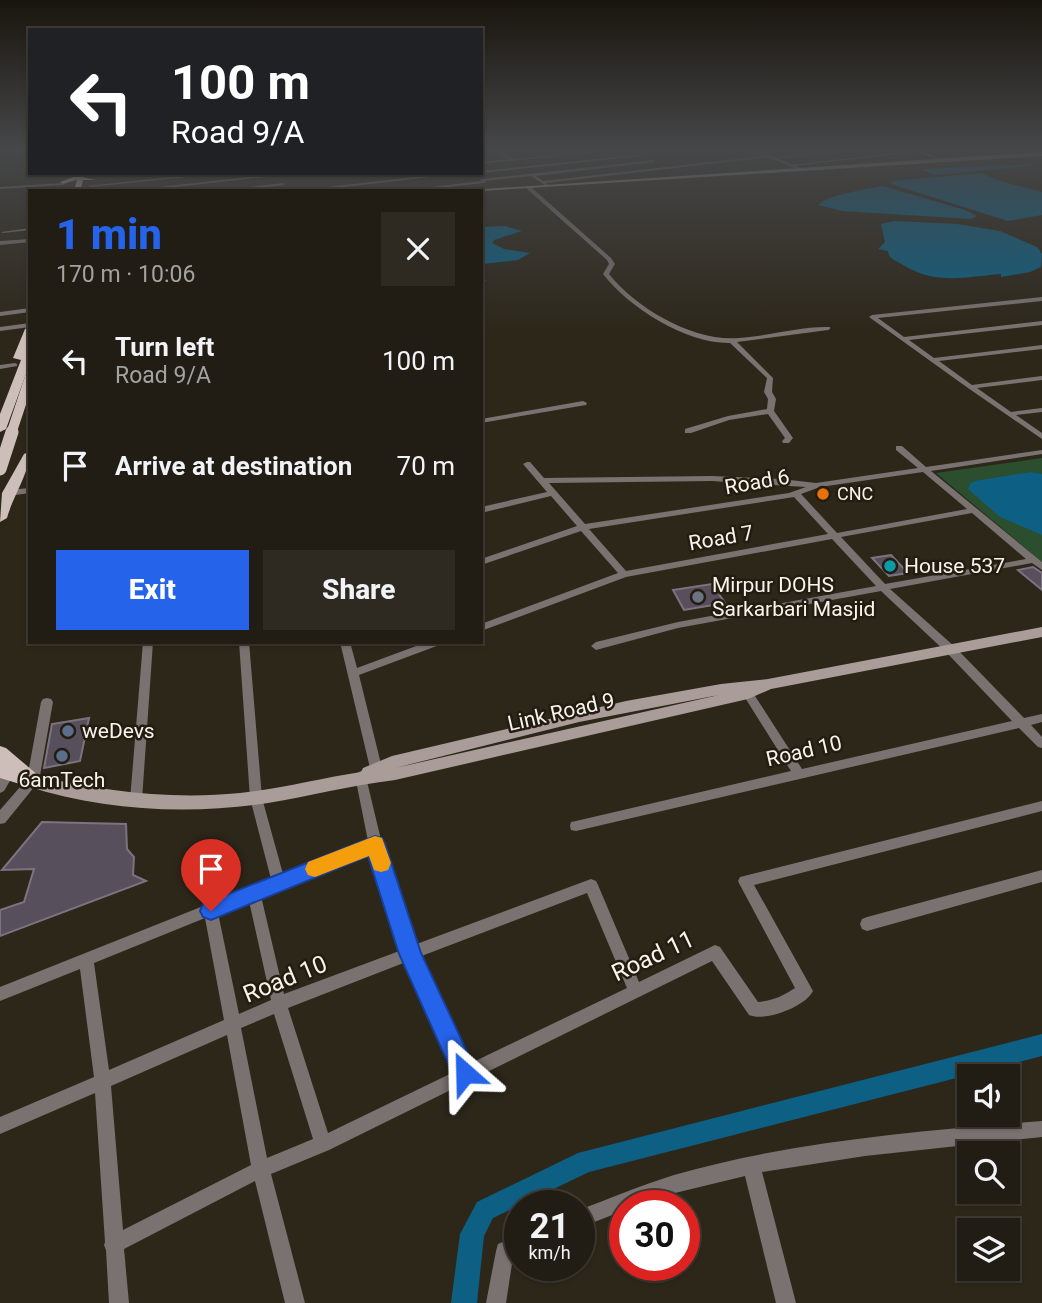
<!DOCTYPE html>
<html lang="en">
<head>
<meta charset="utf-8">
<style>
  :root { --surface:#221d14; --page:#2e2a22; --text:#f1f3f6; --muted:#a2a2a0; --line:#3f3b34; --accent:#2563eb }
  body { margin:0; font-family:Roboto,sans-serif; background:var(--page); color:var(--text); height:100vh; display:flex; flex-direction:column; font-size:26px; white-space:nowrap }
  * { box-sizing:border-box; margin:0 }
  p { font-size:23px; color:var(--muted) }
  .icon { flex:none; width:38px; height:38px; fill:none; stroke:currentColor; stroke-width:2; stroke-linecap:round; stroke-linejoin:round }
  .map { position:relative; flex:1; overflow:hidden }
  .panel { position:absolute; left:28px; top:189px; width:455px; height:455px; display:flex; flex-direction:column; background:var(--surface); border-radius:0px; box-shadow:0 2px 5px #0004,0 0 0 2px var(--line) }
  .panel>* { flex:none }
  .top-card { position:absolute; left:28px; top:28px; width:455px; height:147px; border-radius:0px; box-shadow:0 2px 5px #0004,0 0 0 2px var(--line); background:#202124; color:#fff; overflow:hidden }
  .tools { position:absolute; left:957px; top:1064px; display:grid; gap:14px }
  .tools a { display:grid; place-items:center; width:63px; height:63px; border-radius:0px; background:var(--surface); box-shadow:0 2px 5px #0004,0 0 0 2px var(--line); font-size:35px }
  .speed { position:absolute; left:504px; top:1190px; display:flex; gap:14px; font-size:35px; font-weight:700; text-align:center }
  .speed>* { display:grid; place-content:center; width:91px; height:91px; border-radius:50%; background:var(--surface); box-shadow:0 2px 5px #0004,0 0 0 2px var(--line); line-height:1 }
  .speed small { font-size:18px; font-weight:400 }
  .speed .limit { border:10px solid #d22; background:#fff; color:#111 }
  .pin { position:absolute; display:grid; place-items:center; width:60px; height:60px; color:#fff; margin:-72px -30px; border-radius:50% 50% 50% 0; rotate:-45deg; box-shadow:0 0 7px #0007 }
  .pin .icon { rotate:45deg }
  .me { position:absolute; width:77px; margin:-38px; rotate:335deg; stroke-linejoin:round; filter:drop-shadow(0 0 5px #0008) }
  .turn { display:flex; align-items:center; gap:24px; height:147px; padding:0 28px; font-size:32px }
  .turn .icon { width:91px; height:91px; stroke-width:2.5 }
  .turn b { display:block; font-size:49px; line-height:60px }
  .round { display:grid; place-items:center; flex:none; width:74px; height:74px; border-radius:0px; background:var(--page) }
  .head { display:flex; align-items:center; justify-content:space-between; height:119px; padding:0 28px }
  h1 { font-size:42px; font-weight:800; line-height:52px; color:var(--accent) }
  .button { display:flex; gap:14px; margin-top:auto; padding:14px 28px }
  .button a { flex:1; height:80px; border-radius:0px; background:var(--accent); color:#fff; font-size:28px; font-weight:800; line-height:80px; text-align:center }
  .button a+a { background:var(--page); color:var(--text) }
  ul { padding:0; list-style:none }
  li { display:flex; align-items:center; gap:21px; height:105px; padding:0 28px }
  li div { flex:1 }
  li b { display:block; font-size:26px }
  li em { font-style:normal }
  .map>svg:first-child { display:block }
  .green { fill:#2b4e2e }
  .water { fill:#0d6083 }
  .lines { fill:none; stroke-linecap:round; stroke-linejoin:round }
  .canal { fill:#0d6083; fill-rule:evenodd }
  .building { fill:#574f5b; stroke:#7c7381; stroke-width:2 }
  .minor { fill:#7a7270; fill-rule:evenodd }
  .tertiary { fill:#7a7270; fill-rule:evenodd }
  .secondary { fill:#aa9d99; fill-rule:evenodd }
  .primary { fill:#cebeb9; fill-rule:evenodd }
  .primary-bridge-far2 { stroke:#cebeb9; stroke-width:6 }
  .primary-bridge-far1 { stroke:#cebeb9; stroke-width:10 }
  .primary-bridge { stroke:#cebeb9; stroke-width:13 }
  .route { fill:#2563eb; stroke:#184099; stroke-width:2 }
  .slow { fill:#f59e0b }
  .food-dot { fill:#e8710a; stroke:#231d11; stroke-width:2.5 }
  .culture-dot { fill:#0f9aa8; stroke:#231d11; stroke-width:2.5 }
  .worship-dot { fill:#6b7280; stroke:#231d11; stroke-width:2.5 }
  .service-dot { fill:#5c6f8a; stroke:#231d11; stroke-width:2.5 }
  .labels { text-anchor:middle; stroke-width:5; stroke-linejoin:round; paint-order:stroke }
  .far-poi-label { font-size:18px; fill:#f8f4ec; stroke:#231d11; text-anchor:start }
  .street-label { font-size:21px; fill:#f8f4ec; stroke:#231d11 }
  .poi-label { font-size:21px; fill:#f8f4ec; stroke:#231d11; text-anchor:start }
  .near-street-label { font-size:24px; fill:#f8f4ec; stroke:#231d11 }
</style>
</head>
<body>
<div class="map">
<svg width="1042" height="1303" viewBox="0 0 1042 1303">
  <rect width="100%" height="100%" fill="#2d271a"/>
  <polygon class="green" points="1042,458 1042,562 936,473"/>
  <g class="water">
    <polygon points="1028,164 1033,166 934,175 920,169"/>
    <polygon points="981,173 1000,181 1042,192 1042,215 1008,221 891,184 892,181"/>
    <path d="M883,186L965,210L977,216L971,219L842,211L818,205C827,195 867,189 883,186Z"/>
    <path d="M894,221L957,224L1000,231L1037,247L1042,254L1041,267L1030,272L1001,277V274C964,277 936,285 903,265C896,260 889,260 888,251L878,249L885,242L881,224Z"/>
    <polygon points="505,226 522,231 494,240 492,243 504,249 530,253 518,260 483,264 485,267 482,273 486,281 481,283 481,227"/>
    <polygon points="1031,472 1042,474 1042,535 1000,517 968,489 970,484 975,481"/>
  </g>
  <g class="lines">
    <polygon class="canal" points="1042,1034 1042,1056 589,1172 493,1218 484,1236 477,1303 451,1303 460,1234 477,1202 578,1153"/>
  </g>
  <g class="building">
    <polygon points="891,555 908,573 889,576 872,558"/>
    <polygon points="1033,567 1042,573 1042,590 1018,570"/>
    <polygon points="712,584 725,603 684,610 673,590"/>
    <polygon points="89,718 80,761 44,768 52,724"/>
    <polygon points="42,822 126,824 127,849 134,857 133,875 146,881 0,936 0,910 24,902 34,869 2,870"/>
  </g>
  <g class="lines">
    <g class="minor">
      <polygon points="493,149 497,149 514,159 629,149 481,164 481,162 509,159"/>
      <polygon points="784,149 792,149 762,153 760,152"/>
      <polygon points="858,149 867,149 775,159 773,158"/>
      <polygon points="918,150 919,152 793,166 791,165"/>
      <polygon points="642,154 643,156 481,173 481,171"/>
      <polygon points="770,155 771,157 546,183 548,185 546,186 531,176 485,181 486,182 484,183 414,191 398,191 481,181 480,180 482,179 654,160 655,162 536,176 543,181"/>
      <polygon points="209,173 226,173 90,187 88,186"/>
      <polygon points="286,173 302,173 140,191 123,191"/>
      <polygon points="450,173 466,173 309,191 292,191"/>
      <polygon points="63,183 64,185 0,189 0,187"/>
      <polygon points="284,183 285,185 230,191 213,191"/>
      <path d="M527,187H531L611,258L615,264L609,274C637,309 694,342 739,338C769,336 800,326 830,327V329L828,330L737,342L773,378L772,392L776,399L774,411L793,438L789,443H783L782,441L785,438L768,414L729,420L691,433H685V429L728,416L767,409L768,399L764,392L767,378L730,343C687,344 629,308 603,274L609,264L607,260L527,189Z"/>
      <polygon points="30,228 30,230 3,233 1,232"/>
      <polygon points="30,239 30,242 0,245 0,241"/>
      <polygon points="1042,297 1042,301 878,318 904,337 1042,321 1042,325 909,340 934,358 1042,345 1042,349 939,361 972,385 1042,376 1042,380 977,388 1011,412 1042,408 1042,412 1016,415 1042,433 1042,439 968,388 869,317 872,315"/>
      <polygon points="30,308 30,312 0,316 0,312"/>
      <polygon points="30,323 30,327 0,331 0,327"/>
      <polygon points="15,363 17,364 17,366 0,369 0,365"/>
      <polygon points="583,401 587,403 586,405 481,423 481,419"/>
      <path d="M896,446H902L926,467L1042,450V454L931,471L1042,562V570L1032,563L890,589L955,647L1024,718L1042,714V722L1031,725L1042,737V748L1038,747L1019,728L576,831L571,830L570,826L571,822L576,821L791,771L739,688L740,685H748L802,769L1012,721L947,653L881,591L678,628L596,650L591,646L596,642L678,622L876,586L832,539L626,577L481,631V624L618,573L581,531L481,565V559L577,526L551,496L481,513V507L547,492L523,464L527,462H530L544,478L712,476L781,479L816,483L918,468L896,450ZM923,472L967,509L837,533L801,494L820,487ZM712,481L806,487L789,493L585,524L549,483ZM794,497L828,534L626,571L589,529ZM972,513L1026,559L885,584L841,537Z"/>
      <polygon points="30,488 30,493 8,496 4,493 8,490"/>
      <polygon points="143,642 153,642 142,800 140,804 136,805 132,804 130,800"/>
      <path d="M239,642H249L262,798L283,874L368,841L355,776L357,773L361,771L365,773L382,844L414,945L591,879L596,881L598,885L639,982L715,945L720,947L758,1002C772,1001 783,996 795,988L740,885L738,881L740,877L1042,801V811L754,885L813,991C805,1007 765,1022 749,1015L712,961L329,1150L271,1174L305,1303H285L255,1181L124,1249L129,1303H109L106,1250L104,1245L105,1242L95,1093L0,1134V1117L94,1077L80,969L0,1001V987L271,879L250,798ZM371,851L402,950L284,994L261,896ZM587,893L627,988L469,1064L419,957ZM249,901L271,1000L239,1014L218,913ZM205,918L224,1020L109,1070L94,963ZM406,962L456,1071L328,1133L288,1008ZM274,1014L313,1139L267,1158L241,1028ZM227,1035L251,1165L123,1230L111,1086Z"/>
      <polygon points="340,642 350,642 357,668 427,642 443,642 442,644 359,675 382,768 380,771 376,773 372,771 370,768"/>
      <polygon points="47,698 51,699 53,702 39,781 5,823 0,824 0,810 27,779 41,702 43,699"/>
      <polygon points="8,769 12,771 14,774 4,791 0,793 0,777 4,771"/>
      <polygon points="1042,870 1042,882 867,931 862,929 860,924 862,919 867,917"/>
      <path d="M1042,1121V1137L865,1156L762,1172L796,1303H776L745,1176L675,1193L637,1206H625V1210L579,1228V1210C611,1198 642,1185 674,1175C793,1141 919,1131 1042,1121Z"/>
      <polygon points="520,1235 520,1254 513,1257 506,1303 486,1303 496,1251 498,1244"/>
    </g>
    <g class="tertiary">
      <polygon points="749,149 754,149 803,169 799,170"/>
      <polygon points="908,149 913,149 946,160 942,161"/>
    </g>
    <g class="secondary">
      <polygon points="1042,152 1042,156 481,191 454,191"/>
      <path d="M1042,627V637L771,689L748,699L395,780C352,785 310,796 268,803C189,815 103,811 27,786L25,781L27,776L33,775C101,791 170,800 240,793C281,789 321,778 361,772L363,768L392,756L626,701L721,684L768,679ZM719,695L395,768L579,722Z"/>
    </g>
    <g class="primary">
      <polygon points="1037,149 1042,149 1042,151 1038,150"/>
      <polygon points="76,176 96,180 76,180 63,184 60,182"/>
      <polygon points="30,326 27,347 30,346 30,363 6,429 0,432 0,414 21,360 13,358 25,329"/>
      <path d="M30,451C30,472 13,496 7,518L0,522L2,493L24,454Z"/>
      <polygon points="0,746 6,748 39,776 42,781 39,786 33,788 0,778"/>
    </g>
    <polyline class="primary-bridge-far2" points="77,191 82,173"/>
    <polyline class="primary-bridge-far1" points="11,434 30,377"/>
    <polyline class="primary-bridge" points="0,469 12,432"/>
  </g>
  <linearGradient id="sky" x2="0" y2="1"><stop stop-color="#19150e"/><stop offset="0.45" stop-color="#464749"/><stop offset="1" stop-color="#464749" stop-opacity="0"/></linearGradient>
  <rect width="1042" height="331" fill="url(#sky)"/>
  <polygon class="route" points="375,836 382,838 385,844 421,953 477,1073 473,1081 465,1085 456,1081 399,954 368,856 211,920 203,917 200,911 203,904"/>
  <polygon class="slow" points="375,836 382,838 391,863 388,870 381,872 374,870 369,856 315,877 308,875 305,869 308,862"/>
  <circle class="food-dot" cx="823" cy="494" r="7"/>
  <circle class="culture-dot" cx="890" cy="566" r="7"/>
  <circle class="worship-dot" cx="698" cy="597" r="7"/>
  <g class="service-dot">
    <circle cx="68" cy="731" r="7"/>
    <circle cx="62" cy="756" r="7"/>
  </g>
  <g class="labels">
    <g class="far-poi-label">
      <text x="837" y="500">CNC</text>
    </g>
    <g class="street-label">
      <text transform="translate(757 482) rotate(-10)" y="7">Road 6</text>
      <text transform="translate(721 538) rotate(-10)" y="7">Road 7</text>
      <text transform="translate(561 712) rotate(-13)" y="7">Link Road 9</text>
      <text transform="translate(804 751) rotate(-13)" y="7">Road 10</text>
    </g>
    <g class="poi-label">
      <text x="904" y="573">House 537</text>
      <text x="712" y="592">Mirpur DOHS<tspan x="712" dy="24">Sarkarbari Masjid</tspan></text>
      <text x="82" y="738">weDevs</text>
      <text x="62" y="787" text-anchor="middle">6amTech</text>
    </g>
    <g class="near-street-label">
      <text transform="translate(653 956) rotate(-25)" y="8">Road 11</text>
      <text transform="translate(285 979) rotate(-22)" y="8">Road 10</text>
    </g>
  </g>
</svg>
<div class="tools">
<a><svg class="icon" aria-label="sound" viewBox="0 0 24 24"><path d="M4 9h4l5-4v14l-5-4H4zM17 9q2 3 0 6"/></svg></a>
<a><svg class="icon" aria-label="search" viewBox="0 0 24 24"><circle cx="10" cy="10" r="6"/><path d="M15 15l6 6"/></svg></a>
<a><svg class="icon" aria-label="layers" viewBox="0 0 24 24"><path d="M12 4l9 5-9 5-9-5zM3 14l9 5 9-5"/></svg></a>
</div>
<div class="speed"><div>21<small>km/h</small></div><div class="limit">30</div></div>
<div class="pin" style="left:211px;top:911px;background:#d93025"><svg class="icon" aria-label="arrive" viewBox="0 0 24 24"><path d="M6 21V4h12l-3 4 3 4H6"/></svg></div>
<svg class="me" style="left:465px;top:1073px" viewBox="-20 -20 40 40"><path d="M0-17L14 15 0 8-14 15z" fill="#2563eb" stroke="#fff" stroke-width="4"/></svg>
<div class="top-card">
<div class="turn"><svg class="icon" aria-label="left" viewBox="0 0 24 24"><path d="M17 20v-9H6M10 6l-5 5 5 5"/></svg><div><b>100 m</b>Road 9/A</div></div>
</div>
<section class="panel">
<div class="head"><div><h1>1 min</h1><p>170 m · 10:06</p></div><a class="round"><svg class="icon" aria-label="close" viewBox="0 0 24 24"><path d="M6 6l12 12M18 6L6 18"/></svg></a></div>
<ul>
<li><svg class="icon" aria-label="left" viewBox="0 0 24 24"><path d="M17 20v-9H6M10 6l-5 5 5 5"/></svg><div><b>Turn left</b><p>Road 9/A</p></div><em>100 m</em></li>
<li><svg class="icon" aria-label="arrive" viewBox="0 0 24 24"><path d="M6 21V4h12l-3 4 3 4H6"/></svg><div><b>Arrive at destination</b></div><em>70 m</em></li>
</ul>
<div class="button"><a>Exit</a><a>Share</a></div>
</section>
</div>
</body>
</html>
